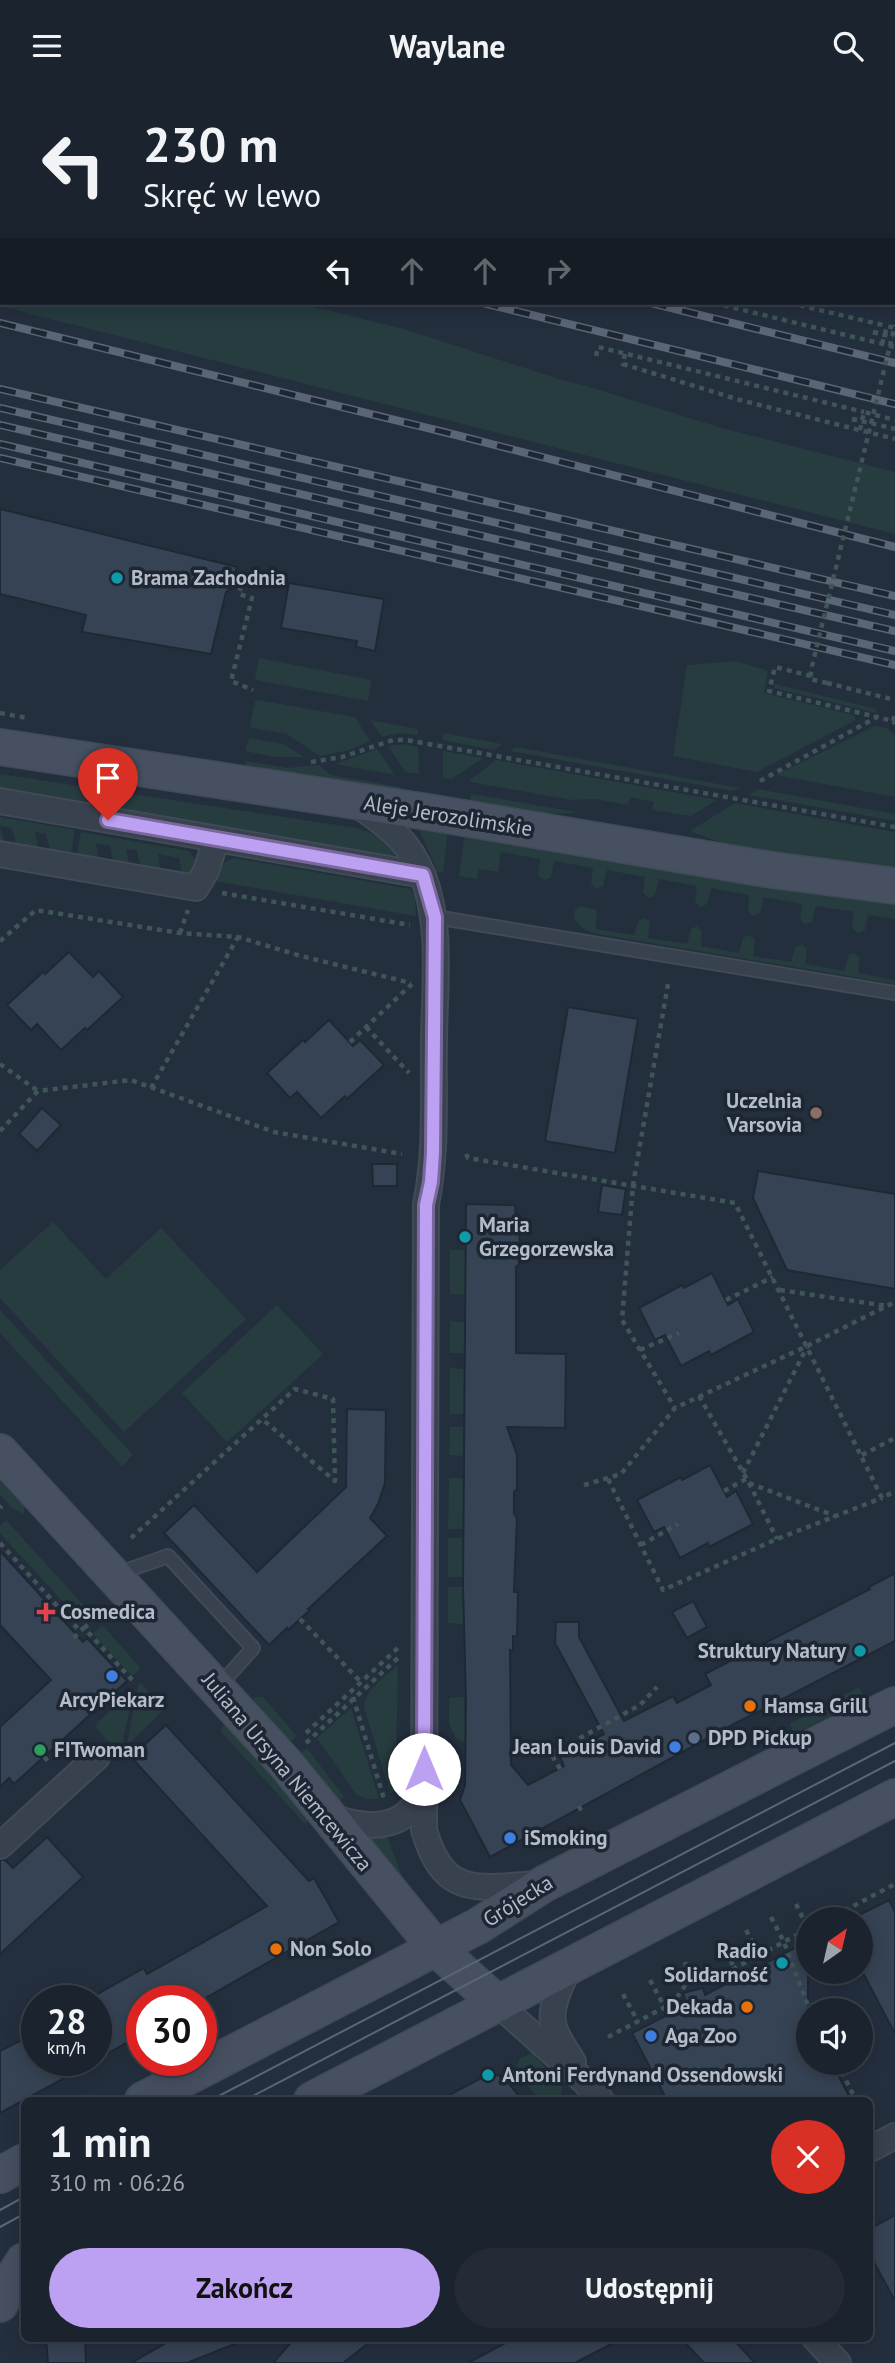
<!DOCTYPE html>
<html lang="pl">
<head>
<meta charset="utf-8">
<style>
  :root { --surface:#1b232e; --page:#242b36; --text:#f1f3f6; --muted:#a0a4aa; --line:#39404a; --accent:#bca0f2 }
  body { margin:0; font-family:"PT Sans",sans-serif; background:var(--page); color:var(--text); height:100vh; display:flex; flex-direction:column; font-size:26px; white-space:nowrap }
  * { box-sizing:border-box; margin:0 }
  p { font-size:23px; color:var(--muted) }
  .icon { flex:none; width:38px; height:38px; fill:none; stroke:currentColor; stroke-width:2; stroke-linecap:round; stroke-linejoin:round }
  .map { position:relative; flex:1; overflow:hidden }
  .sheet { position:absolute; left:21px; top:2006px; width:852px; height:245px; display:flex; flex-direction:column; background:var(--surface); border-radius:10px; box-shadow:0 4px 18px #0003,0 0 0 2px var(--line) }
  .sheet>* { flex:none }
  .banner { position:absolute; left:0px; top:0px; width:896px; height:214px; box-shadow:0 4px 18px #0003,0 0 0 2px var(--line); background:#1b232e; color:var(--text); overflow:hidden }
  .needle { width:46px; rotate:34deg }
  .fabs { position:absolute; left:796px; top:1816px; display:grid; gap:14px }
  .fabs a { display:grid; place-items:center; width:77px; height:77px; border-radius:50%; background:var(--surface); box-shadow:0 4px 18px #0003,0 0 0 2px var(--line); font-size:35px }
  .speed { position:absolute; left:21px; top:1894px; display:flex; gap:14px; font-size:35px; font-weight:700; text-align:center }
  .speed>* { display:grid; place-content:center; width:91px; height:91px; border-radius:50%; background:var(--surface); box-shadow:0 4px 18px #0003,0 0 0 2px var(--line); line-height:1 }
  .speed small { font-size:18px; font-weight:400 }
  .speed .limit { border:10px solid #d22; background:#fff; color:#111 }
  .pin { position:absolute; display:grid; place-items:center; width:60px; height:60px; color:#fff; margin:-72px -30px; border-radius:50% 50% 50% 0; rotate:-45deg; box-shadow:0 0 7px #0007 }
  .pin .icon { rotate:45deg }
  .me { position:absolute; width:77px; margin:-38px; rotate:0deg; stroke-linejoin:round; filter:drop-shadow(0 0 5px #0008) }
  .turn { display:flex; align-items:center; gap:24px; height:147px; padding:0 28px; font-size:32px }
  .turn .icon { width:91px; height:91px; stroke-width:2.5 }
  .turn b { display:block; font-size:49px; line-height:60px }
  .lanes { display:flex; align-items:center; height:66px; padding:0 28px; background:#0003; justify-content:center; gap:35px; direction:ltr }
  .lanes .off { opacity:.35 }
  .round { display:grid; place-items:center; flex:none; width:74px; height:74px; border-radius:37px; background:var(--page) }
  .head { display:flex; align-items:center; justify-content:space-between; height:119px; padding:0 28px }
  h1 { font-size:42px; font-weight:800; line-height:52px }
  .primary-button { display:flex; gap:14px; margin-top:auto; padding:14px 28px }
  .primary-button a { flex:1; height:80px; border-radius:42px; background:var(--accent); color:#111; font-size:28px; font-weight:800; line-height:80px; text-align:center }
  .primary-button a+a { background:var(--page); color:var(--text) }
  header { display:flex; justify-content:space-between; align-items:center; height:91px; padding:0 28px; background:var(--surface); font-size:32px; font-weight:800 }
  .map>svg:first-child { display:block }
  .green { fill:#263c3f }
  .building { fill:#364354; stroke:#1f2835; stroke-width:2 }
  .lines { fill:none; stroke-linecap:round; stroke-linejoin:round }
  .lane-casing { stroke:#414a57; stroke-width:16 }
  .street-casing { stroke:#414a57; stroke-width:28 }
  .secondary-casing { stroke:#414a57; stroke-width:38 }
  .path { stroke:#3f5557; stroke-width:4.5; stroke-dasharray:5 5; stroke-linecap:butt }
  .lane { stroke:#38414e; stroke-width:12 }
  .street { stroke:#38414e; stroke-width:24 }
  .secondary { stroke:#465061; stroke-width:35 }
  .tram { stroke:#5a6575; stroke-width:2 }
  .rail-casing { stroke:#5a6575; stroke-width:8 }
  .rail { stroke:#1d2633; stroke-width:5; stroke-dasharray:16; stroke-linecap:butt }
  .path-bridge { stroke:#3f5557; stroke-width:4.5; stroke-dasharray:5 5; stroke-linecap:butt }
  .route-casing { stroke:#7a689d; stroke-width:18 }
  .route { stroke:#bca0f2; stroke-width:12 }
  .culture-dot { fill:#0f9aa8; stroke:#1d2633; stroke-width:2.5 }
  .education-dot { fill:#8d6e63; stroke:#1d2633; stroke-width:2.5 }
  .health-dot { fill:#e0444e; stroke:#1d2633; stroke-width:2.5 }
  .shop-dot { fill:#3f7fe0; stroke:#1d2633; stroke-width:2.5 }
  .food-dot { fill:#e8710a; stroke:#1d2633; stroke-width:2.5 }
  .service-dot { fill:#5c6f8a; stroke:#1d2633; stroke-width:2.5 }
  .leisure-dot { fill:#2e9e5b; stroke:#1d2633; stroke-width:2.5 }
  .labels { text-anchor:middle; stroke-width:7; stroke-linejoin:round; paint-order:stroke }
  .poi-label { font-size:21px; font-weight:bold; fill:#b4bcc9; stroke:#1d2633; text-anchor:start }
  .street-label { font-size:21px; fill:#b4bcc9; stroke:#1d2633 }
</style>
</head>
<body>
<header><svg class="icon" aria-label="menu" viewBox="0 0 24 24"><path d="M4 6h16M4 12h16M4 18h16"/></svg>Waylane<svg class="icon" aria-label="search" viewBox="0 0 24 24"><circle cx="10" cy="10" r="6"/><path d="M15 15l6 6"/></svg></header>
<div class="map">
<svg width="895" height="2272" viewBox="0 0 895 2272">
  <rect width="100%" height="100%" fill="#242f3e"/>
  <g class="green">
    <polygon points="0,134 2,135 2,212 298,212 404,238 565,290 583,294 725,338 895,381 895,443 0,215"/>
    <polygon points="259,567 371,589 368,610 255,589"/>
    <polygon points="736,570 768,580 764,602 853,624 856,629 757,681 673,665 687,574"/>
    <polygon points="774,593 876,618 877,622 774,597"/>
    <polygon points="257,609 355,626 370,650 350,659 319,665 287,643 252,637 250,634 255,611"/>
    <polygon points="370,629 418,638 418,644 399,642 382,646"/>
    <polygon points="875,635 887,637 895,644 895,706 776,684"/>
    <polygon points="444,642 502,653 495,659 442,649"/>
    <polygon points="250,647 283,653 304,666 275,666 245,660 248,649"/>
    <polygon points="404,653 418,656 419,683 405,681 388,655"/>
    <polygon points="516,656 740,697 732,700 510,660"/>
    <polygon points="377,658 395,684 335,673"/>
    <polygon points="443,660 483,667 452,688 443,687"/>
    <polygon points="496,669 717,709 691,725 652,719 654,711 630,706 628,714 596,708 572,709 470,691 470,689"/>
    <polygon points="246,670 287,677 319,674 331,684 400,696 405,702 245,674"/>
    <path d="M0,683L350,736C366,739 389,747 395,763L391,766L0,698Z"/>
    <polygon points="758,698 895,723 895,730 749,704"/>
    <polygon points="471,703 472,703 582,722 516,723 469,715"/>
    <polygon points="735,712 895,741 895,781 733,756 690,740"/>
    <polygon points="0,726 75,739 70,768 51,764 46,743 35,741 39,762 17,758 12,737 0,735 5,756 0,755"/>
    <polygon points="420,736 448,739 443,782 438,781 420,741"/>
    <polygon points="81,741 189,760 197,771 190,784 183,787 179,767 158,763 161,784 141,780 137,759 126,758 130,778 114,775 110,755 96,752 99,772 76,768"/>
    <polygon points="465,742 895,809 895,828 868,824 865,839 858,842 852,837 854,821 816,815 812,831 805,833 800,828 802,813 764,806 760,822 753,825 748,820 749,804 711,797 707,813 701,816 695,811 697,795 659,788 655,804 649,807 643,802 645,786 607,779 603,795 596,798 591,793 593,777 554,770 551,786 544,789 538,784 540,768 501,761 498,781 479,778 477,788 459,785"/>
    <path d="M235,767L410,798L415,804L416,825L215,790C219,779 223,769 235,767Z"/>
    <polygon points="581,815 597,819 596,838 634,844 639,829 645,827 650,831 648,847 687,853 691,838 697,835 702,840 701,855 739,862 743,847 749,844 754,847 755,851 753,865 791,871 795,856 802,853 807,858 805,873 844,880 849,863 854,862 860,867 858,882 895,889 895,893 592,842 581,836 574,828 575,819"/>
    <polygon points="53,1131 106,1188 161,1137 246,1228 124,1341 0,1207 0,1179"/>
    <polygon points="450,1159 465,1159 465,1204 450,1203"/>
    <polygon points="277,1214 323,1263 227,1351 182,1302"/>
    <polygon points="0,1219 133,1364 122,1375 0,1242"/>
    <polygon points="450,1230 465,1231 465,1262 450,1262"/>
    <polygon points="450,1277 464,1278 464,1323 450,1323"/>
    <polygon points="450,1336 464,1336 464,1365 449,1364"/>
    <polygon points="0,1386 24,1408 24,1423 12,1417 0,1404"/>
    <polygon points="449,1387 463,1387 463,1438 448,1438"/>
    <polygon points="6,1429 87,1518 77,1526 0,1442 0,1435"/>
    <rect x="448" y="1447" width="15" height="39"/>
    <polygon points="448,1496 463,1496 463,1533 448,1532"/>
    <polygon points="102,1534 139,1575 139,1579 132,1585 93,1543"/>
    <path d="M398,1574L396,1669L402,1670L401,1684H396V1699L390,1702L364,1616C366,1597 385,1586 398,1574Z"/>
    <polygon points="141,1592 165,1618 127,1654 138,1594"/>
    <polygon points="859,1596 865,1607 797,1642 793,1640 789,1633"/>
    <polygon points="131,1600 133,1603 121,1659 118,1661 96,1637 97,1632"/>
    <polygon points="255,1606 263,1606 297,1645 292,1650 287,1649 251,1610"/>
    <path d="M464,1606L465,1652C446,1645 449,1623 449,1607Z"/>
    <polygon points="351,1617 379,1708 366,1708 356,1703 317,1647"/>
    <polygon points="226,1631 311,1727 305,1733 222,1642 221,1638"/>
    <polygon points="307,1657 344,1706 340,1711 300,1663"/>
    <polygon points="444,1657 451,1658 453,1661 453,1693 444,1693"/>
    <polygon points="386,1742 402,1786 400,1788 365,1743"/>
    <polygon points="532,1962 562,1996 561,2009 540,2009 515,1980 520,1967"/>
  </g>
  <g class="building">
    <polygon points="0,418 237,476 231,497 226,501 211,563 82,541 86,524 0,503"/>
    <polygon points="289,492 384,508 375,560 356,556 357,550 281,537"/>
    <polygon points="69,861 93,886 99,880 123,906 87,939 85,937 61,959 37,933 31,939 7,914 43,881 45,883"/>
    <polygon points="568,916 638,928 615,1062 545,1050"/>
    <polygon points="329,929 353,955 360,949 384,974 347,1008 345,1005 321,1027 297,1001 290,1007 267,982 303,949 305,951"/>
    <polygon points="42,1017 61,1034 37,1060 19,1043"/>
    <polygon points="372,1073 397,1073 397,1095 373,1095"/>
    <polygon points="758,1080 895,1103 895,1198 787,1179 753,1107"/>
    <polygon points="602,1094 626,1098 622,1124 598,1121"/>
    <polygon points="466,1113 515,1114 516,1126 520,1128 519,1173 516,1176 516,1262 566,1263 565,1337 507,1336 517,1364 517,1398 514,1401 514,1423 517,1427 514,1501 518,1501 517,1545 513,1545 513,1560 510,1559 511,1674 528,1694 564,1675 560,1666 604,1643 555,1552 556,1531 579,1531 579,1546 624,1630 673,1605 677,1612 711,1594 705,1583 870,1498 869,1496 895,1482 895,1550 732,1634 490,1766 460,1709 465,1694 466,1608 463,1496"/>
    <polygon points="712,1182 728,1214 738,1208 754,1241 711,1264 709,1260 681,1275 665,1244 655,1249 639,1217 682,1194 684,1197"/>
    <polygon points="347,1318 386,1319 385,1392 378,1413 370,1427 387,1445 308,1518 310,1519 288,1539 287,1537 269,1554 164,1442 194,1414 257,1481 346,1396"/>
    <polygon points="710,1374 727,1406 736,1400 753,1433 709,1456 708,1452 680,1467 664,1436 654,1441 637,1409 681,1386 682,1389"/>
    <polygon points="0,1460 83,1551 87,1547 127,1590 14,1693 9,1687 0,1696 0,1636 51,1589 0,1534"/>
    <polygon points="693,1510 707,1536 687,1547 672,1521"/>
    <polygon points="166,1634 309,1790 314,1787 339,1831 202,1909 142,1909 142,1943 96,1969 57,1991 0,2022 0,1960 37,1941 37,1969 96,1969 96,1909 87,1909 144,1877 147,1883 267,1815 131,1666"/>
    <polygon points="47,1746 83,1786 0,1863 0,1769 5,1769 13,1777"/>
    <polygon points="889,1809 895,1821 895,1943 861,1878 861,1823"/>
    <polygon points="808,1850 808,1972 832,1972 851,2009 667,2009 632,1942 683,1916 682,1910 685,1909 683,1902 703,1897 705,1904"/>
    <polygon points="493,1983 500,1985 507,1990 522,2009 440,2009 483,1986"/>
    <polygon points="895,2124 895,2210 870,2164 870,2138"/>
    <polygon points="46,2247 85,2247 86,2272 48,2272"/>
    <polygon points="175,2247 247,2247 247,2248 187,2272 131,2272"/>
    <polygon points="295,2247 375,2247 343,2272 273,2272"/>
    <polygon points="515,2247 623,2247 575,2272 468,2272"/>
    <polygon points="681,2247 732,2247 755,2272 704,2272"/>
  </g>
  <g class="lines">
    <defs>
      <g id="lane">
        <polyline points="123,2 123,0"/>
        <polyline points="435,826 895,902"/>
        <polyline points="117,1483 168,1465 253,1557 219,1595"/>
      </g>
      <g id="street">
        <polyline points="0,710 423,784"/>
        <path d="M358,714C387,735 408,748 422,783C443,834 434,898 434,953C433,1006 437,1061 426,1113L424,1739C444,1809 479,1796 540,1793"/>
        <polyline points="0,763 196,797 206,780 216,749"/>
        <path d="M327,1724C349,1733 380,1740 402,1726C411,1720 417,1711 424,1702"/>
        <polyline points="0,1755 97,1666"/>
        <path d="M570,1875C562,1891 548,1917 554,1936C557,1948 567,1960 573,1971"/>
        <polyline points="498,1913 584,1990 601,2009"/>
        <polyline points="870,2058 895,2045"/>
        <polyline points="815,2247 838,2272"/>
      </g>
      <g id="secondary">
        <polyline points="0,656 428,721 772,779 895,795"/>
        <polyline points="0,1361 285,1672 436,1857 498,1913"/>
        <polyline points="143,2009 478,1835 544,1793 895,1614"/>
        <polyline points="312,2009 895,1706"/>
        <polyline points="0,2084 24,2071"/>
        <polyline points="0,2213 13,2187 24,2170"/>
      </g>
    </defs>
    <use href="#lane" class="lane-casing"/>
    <use href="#street" class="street-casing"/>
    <use href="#secondary" class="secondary-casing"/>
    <g class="path">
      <polyline points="894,157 895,158"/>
      <polyline points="714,212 895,256"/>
      <polyline points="790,212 887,235"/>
      <polyline points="873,241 885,244"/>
      <polyline points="882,253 887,235 895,237"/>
      <polyline points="625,263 623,273 740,309 895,348"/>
      <polyline points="596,265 598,256 864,321"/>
      <polyline points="852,328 862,330"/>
      <polyline points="892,337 895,338"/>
      <polyline points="860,339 864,321 895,329"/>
      <polyline points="241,495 239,503 252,507 231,590 253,599"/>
      <polyline points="811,585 775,576 769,600 877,626"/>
      <polyline points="827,592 895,609"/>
      <polyline points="0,622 27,627"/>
      <polyline points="893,630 895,622"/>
      <polyline points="311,671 342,666 393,649 406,649 895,736"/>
      <polyline points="760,690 877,626 893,630 895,633"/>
      <polyline points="222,802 410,834"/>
      <polyline points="180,842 188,819"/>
      <polyline points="0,850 36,819 180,842 238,846 301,865 411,892"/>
      <polyline points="668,893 633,1094 622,1229 675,1317"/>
      <polyline points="366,936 409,982"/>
      <polyline points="350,951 412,893"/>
      <polyline points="0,973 38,1000"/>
      <polyline points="151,997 238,846"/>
      <polyline points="0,1040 38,1000 131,989 274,1041 402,1063"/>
      <polyline points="466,1063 468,1067 735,1112 882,1407 895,1400"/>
      <polyline points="780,1199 887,1215"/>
      <polyline points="726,1209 773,1186"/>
      <polyline points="640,1259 679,1242"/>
      <polyline points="699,1305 749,1392 777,1448"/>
      <polyline points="862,1364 895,1347"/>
      <polyline points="743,1382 807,1256"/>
      <polyline points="608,1388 663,1499 777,1448 882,1407"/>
      <polyline points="749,1392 835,1425"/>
      <polyline points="584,1394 621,1383 675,1317 807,1255 895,1211"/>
      <polyline points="724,1400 746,1388"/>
      <polyline points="0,1417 2,1415"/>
      <polyline points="131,1447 295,1298 333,1308 335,1390 262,1328"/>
      <polyline points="0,1452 80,1540 84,1537 134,1591"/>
      <polyline points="641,1454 678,1433"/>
      <polyline points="300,1528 361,1591"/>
      <polyline points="84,1537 101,1522"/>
      <polyline points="74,1547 80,1540"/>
      <polyline points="353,1606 384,1708"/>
      <polyline points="306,1642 400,1555"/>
      <polyline points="306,1652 400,1565"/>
      <polyline points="44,1666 48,1670"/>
      <polyline points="560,1678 551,1663 640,1614 657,1596"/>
      <polyline points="579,1715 581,1720"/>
      <polyline points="796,1813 808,1838"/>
      <polyline points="771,1826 784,1851 810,1920"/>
      <polyline points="827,1829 895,1793"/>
      <polyline points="746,1839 759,1864"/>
      <polyline points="721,1852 735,1878"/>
      <polyline points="685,1871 689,1889"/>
      <polyline points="650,1889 665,1917"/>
      <polyline points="623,1903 638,1931"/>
      <polyline points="608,1946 673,1912 689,1889 702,1886 709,1891 808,1838"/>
      <polyline points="837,1972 856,2009"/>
    </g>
    <use href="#lane" class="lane"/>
    <use href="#street" class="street"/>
    <use href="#secondary" class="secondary"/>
    <g class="tram">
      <polyline points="211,2009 895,1652"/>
      <polyline points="245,2009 895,1670"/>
      <polyline points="0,2119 24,2106"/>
      <polyline points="0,2136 24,2123"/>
    </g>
    <defs>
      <g id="rail">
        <polyline points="0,52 2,52"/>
        <polyline points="0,94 2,94"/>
        <polyline points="483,212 895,313"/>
        <polyline points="651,212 895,272"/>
        <polyline points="0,232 456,344 895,456"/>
        <polyline points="0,298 895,505"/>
        <polyline points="0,317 895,524"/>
        <polyline points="0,334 895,540"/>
        <polyline points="0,353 895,560"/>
        <polyline points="0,367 895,574"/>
      </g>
    </defs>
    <use href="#rail" class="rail-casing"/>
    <use href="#rail" class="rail"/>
    <g class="path-bridge">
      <polyline points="873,241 893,246"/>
      <polyline points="852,328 892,337"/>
      <polyline points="827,592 810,588 812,575 895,234"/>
    </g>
  </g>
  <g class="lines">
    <defs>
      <polyline id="route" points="108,729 423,784 435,826 433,1062 431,1091 426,1114 424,1678"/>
    </defs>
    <use href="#route" class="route-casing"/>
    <use href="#route" class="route"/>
  </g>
  <g class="culture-dot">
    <circle cx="117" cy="487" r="7"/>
    <circle cx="465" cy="1146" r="7"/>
    <circle cx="860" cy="1560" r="7"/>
    <circle cx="782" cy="1872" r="7"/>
    <circle cx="488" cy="1984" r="7"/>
  </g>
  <circle class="education-dot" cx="816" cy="1022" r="7"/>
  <path class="health-dot" d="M42.5 1510.5h7v7h7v7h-7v7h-7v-7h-7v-7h7z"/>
  <g class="shop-dot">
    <circle cx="112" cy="1585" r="7"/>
    <circle cx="675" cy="1656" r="7"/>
    <circle cx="510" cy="1747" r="7"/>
    <circle cx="651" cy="1945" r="7"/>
  </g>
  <g class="food-dot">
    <circle cx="750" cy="1615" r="7"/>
    <circle cx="276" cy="1858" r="7"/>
    <circle cx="747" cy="1916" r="7"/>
  </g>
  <circle class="service-dot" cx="694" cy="1647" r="7"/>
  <circle class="leisure-dot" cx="40" cy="1659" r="7"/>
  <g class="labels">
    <g class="poi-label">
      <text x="131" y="494">Brama Zachodnia</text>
      <text x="802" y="1017" text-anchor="end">Uczelnia<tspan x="802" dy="24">Varsovia</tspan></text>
      <text x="479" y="1141">Maria<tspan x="479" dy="24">Grzegorzewska</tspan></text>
      <text x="60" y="1528">Cosmedica</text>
      <text x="846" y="1567" text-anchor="end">Struktury Natury</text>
      <text x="112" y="1616" text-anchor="middle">ArcyPiekarz</text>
      <text x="764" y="1622">Hamsa Grill</text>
      <text x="708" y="1654">DPD Pickup</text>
      <text x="661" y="1663" text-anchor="end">Jean Louis David</text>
      <text x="54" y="1666">FITwoman</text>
      <text x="524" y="1754">iSmoking</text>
      <text x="290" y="1865">Non Solo</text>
      <text x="768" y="1867" text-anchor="end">Radio<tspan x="768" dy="24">Solidarność</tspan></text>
      <text x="733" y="1923" text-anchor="end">Dekada</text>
      <text x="665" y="1952">Aga Zoo</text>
      <text x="502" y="1991">Antoni Ferdynand Ossendowski</text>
    </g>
    <g class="street-label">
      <text transform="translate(448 725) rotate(9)" y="7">Aleje Jerozolimskie</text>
      <text transform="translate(287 1681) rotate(50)" y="7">Juliana Ursyna Niemcewicza</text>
      <text transform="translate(518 1810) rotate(-32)" y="7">Grójecka</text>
    </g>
  </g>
</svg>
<div class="fabs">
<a><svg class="needle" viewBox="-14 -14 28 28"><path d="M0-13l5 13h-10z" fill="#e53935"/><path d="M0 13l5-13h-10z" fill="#a0a4aa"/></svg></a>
<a><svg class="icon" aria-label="sound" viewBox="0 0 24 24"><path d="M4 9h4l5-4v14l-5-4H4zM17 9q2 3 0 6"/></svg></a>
</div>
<div class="speed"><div>28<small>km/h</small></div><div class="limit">30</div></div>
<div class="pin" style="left:108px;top:729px;background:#d93025"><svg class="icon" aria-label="arrive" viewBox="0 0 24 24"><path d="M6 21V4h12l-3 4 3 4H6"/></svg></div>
<svg class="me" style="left:424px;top:1678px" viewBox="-20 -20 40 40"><circle r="19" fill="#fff"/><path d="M0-13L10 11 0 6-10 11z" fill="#bca0f2"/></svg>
<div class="banner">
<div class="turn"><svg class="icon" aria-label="left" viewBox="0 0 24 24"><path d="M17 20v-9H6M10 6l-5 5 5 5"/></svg><div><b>230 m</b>Skręć w lewo</div></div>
<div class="lanes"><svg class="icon" aria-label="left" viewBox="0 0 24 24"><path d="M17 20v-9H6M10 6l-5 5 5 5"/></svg><svg class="icon off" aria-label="ahead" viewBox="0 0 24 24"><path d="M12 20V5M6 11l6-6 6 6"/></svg><svg class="icon off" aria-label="ahead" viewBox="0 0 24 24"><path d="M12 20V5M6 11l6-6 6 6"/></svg><svg class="icon off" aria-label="right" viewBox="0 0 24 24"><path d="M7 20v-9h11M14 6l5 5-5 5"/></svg></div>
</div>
<section class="sheet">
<div class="head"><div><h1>1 min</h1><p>310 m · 06:26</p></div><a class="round" style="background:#d93025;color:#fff"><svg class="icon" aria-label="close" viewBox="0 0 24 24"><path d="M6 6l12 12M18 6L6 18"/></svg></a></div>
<div class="primary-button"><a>Zakończ</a><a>Udostępnij</a></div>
</section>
</div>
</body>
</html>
